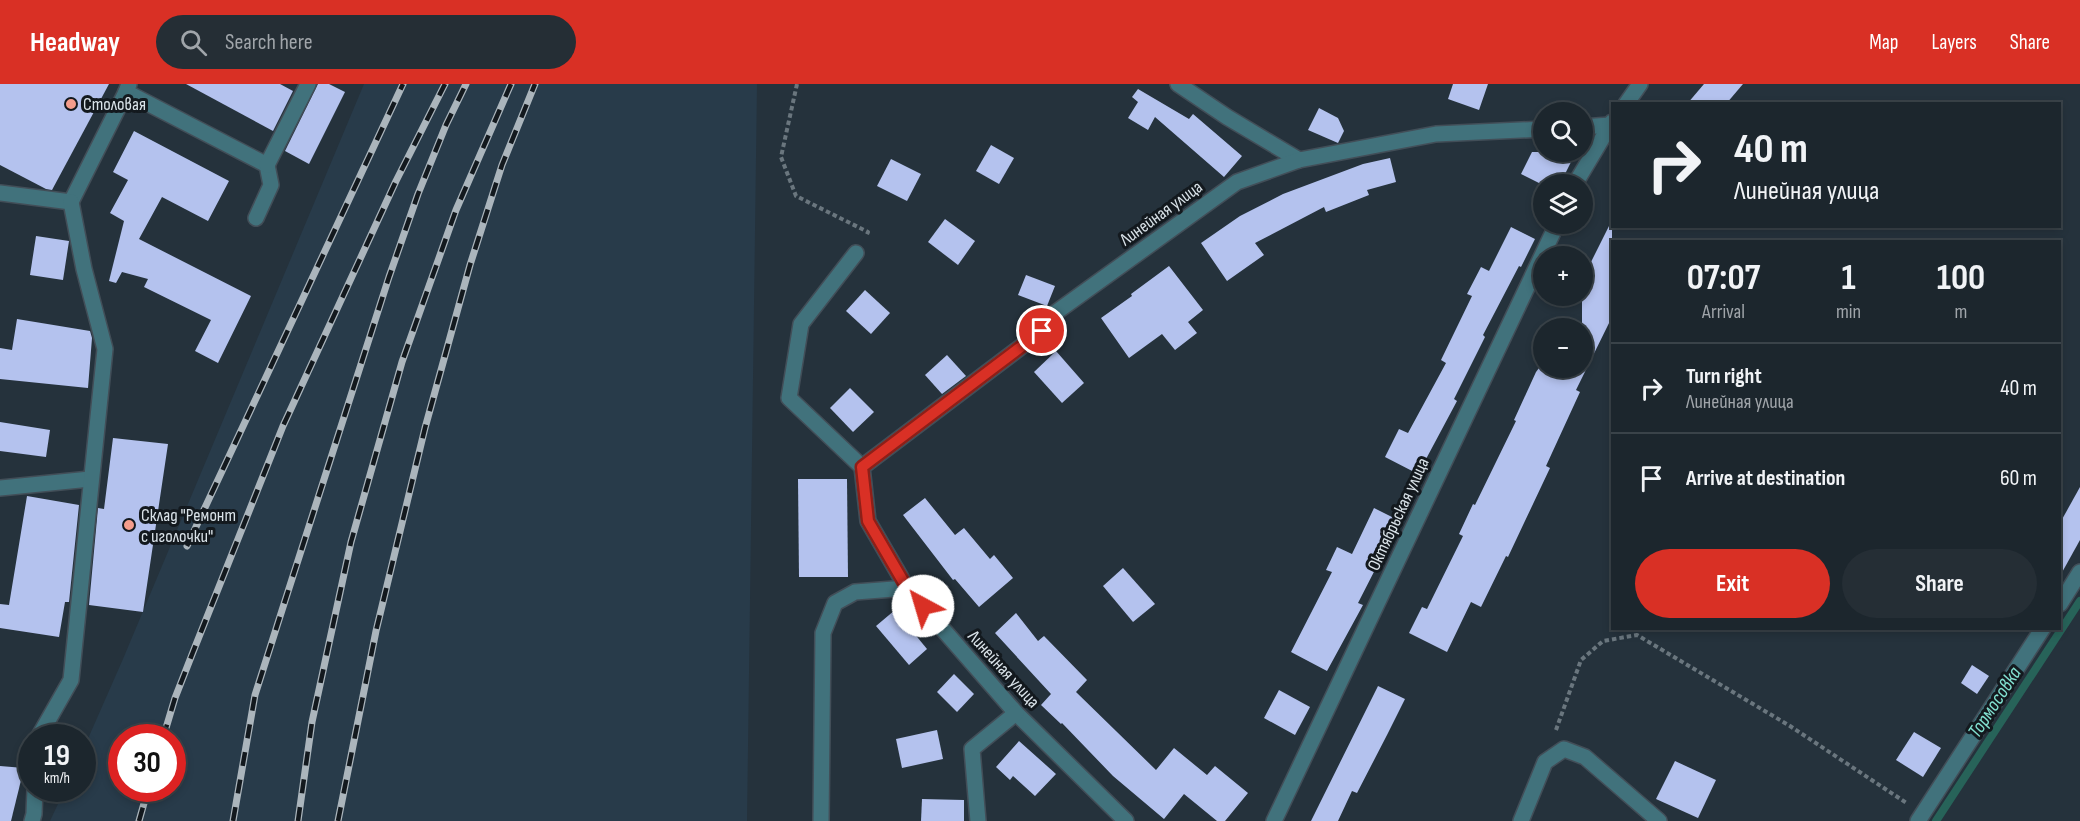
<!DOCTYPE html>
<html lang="en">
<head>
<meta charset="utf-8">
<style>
  :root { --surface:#1c262d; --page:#252e35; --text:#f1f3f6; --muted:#a0a5aa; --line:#3a4349; --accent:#d93025 }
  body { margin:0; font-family:"Sofia Sans Condensed",sans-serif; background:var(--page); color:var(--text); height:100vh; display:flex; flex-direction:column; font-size:22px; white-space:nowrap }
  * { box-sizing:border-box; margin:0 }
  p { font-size:20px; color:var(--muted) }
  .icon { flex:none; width:33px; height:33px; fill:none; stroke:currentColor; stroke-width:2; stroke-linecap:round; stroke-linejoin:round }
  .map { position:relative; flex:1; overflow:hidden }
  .side { position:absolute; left:1611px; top:156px; width:450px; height:390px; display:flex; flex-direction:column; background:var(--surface); border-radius:0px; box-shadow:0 3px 9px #0003,0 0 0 2px var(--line) }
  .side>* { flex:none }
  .banner { position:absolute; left:1611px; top:18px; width:450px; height:126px; border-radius:0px; box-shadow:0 3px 9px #0003,0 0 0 2px var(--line); background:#1c262d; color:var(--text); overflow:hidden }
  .tools { position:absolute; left:1533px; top:18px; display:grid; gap:12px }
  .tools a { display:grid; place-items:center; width:60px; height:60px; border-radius:50%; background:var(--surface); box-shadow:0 3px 9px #0003,0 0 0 2px var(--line); font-size:30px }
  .speed { position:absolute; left:18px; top:640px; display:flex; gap:12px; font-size:30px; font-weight:700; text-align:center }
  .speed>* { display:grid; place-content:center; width:78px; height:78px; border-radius:50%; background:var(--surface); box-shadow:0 3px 9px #0003,0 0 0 2px var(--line); line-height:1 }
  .speed small { font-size:15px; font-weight:400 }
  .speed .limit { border:9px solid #d22; background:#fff; color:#111 }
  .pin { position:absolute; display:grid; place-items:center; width:51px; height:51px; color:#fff; margin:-26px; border:3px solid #fff; border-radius:50%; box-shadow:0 2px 6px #0007 }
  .me { position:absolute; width:66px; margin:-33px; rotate:321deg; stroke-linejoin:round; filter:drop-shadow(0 0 4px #0008) }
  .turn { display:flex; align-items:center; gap:21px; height:126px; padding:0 24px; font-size:27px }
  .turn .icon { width:78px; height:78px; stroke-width:2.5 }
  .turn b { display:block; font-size:42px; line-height:51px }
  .eta { display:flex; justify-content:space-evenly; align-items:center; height:102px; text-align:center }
  .eta b { font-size:36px; font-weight:700; line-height:42px }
  .primary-button { display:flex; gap:12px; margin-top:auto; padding:12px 24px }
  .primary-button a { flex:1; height:69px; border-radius:36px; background:var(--accent); color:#fff; font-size:24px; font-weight:700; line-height:69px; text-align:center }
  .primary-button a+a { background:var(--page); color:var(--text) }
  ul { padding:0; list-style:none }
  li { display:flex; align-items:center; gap:18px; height:90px; padding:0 24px; border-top:2px solid var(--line) }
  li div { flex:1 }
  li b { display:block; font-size:22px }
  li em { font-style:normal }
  header { display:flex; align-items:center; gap:36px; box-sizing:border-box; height:84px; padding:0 30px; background:var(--accent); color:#fff }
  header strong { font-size:28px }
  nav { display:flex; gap:33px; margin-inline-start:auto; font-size:21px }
  .search { width:420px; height:54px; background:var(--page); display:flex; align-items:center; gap:15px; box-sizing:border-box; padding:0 21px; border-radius:33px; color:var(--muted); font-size:22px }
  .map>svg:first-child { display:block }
  .built { fill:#283b4a; fill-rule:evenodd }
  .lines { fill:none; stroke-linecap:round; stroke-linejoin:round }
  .stream { stroke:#276359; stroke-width:8 }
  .building { fill:#b4c2ee }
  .minor-casing { stroke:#424e58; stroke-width:18 }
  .path { stroke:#6a767e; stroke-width:4; stroke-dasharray:4.5 3; stroke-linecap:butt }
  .minor { stroke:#41727c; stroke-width:15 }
  .rail-casing { stroke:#abb5bc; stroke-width:7 }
  .rail { stroke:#13191e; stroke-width:4.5; stroke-dasharray:14; stroke-linecap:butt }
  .route-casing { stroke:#8d1f18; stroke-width:15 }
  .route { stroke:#d93025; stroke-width:10 }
  .poi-dot { fill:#f49d8c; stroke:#13191e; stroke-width:2 }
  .labels { text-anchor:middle; stroke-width:6; stroke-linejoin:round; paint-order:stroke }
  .poi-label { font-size:18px; fill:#dae3e9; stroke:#13191e; text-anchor:start }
  .street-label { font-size:18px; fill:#dae3e9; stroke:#13191e }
  .water-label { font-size:20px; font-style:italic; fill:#82e1d1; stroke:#13191e }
</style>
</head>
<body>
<header>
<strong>Headway</strong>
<div class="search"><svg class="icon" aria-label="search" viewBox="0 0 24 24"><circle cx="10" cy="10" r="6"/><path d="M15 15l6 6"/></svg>Search here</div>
<nav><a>Map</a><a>Layers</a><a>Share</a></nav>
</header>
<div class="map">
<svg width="2080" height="737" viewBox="0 0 2080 737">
  <rect width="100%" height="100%" fill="#25323c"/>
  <path class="built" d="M364,0H757L747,737H50L65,705H82L83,666L123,575ZM122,654H172V705H122Z"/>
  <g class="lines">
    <polyline class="stream" points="1936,737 2080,517"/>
  </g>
  <g class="building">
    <polygon points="0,0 109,0 52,106 46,105 0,81"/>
    <polygon points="186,0 280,0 293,7 273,47"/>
    <polygon points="318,0 329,0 345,8 309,80 285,67"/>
    <polygon points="1453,0 1488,0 1479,26 1448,15"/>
    <polygon points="1704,0 1743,0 1726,20 1687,20"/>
    <polygon points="1138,5 1189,35 1193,30 1242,72 1224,93 1155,33 1148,46 1128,34 1138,18 1132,13"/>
    <polygon points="1319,24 1338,34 1344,47 1338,59 1308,46"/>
    <polygon points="134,47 229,97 208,137 162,113 139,155 251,212 218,279 195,267 211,236 144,203 148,195 122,188 116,199 109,197 124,137 110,129 128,96 113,88"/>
    <polygon points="991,61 1014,74 999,100 976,87"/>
    <polygon points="1532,68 1576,68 1560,100 1541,100 1521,90"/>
    <polygon points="1390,74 1396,98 1367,106 1369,111 1326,128 1324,123 1255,159 1264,171 1227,197 1201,159 1240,132 1283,110 1363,80"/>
    <polygon points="891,75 921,90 907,117 877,102"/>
    <polygon points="945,135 975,157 958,181 928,158"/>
    <polygon points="1612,136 1612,233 1576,306 1580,308 1546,382 1550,384 1508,473 1506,472 1481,523 1471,518 1447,568 1409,549 1422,523 1427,525 1463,452 1459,450 1473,420 1475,421 1516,337 1514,336 1536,288 1539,284 1582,284 1582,196"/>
    <polygon points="1511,143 1535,155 1521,183 1519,182 1483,251 1485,253 1454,315 1457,317 1418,390 1385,373 1399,345 1408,349 1446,279 1441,276 1472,212 1467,210 1481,183 1489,187"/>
    <polygon points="36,152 69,157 63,196 30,191"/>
    <polygon points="1169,182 1203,226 1188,238 1197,249 1175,266 1162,250 1129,274 1101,234 1132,212 1131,210"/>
    <polygon points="1026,191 1055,202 1047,222 1018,211"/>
    <polygon points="865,206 890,229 871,250 846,227"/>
    <polygon points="17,235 90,247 92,254 88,304 0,295 0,264 12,266"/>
    <polygon points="1056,267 1084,299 1062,319 1034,288"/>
    <polygon points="947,271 966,292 942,310 925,291"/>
    <polygon points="850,304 874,328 853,348 830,324"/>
    <polygon points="0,338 50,346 46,373 0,367"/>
    <polygon points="113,354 168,360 143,528 89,521 98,424 104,425"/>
    <polygon points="798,395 847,395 848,493 799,493"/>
    <polygon points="2080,403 2080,456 2060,492 2060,439"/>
    <polygon points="27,412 79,421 69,518 65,518 59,553 0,544 0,520 9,521"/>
    <polygon points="925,414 955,451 964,444 990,475 994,471 1013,494 979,523 955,495 953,496 903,431"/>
    <polygon points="1374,424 1400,437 1358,519 1363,521 1327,587 1291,568 1332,488 1326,486 1337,463 1352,470"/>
    <polygon points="1123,484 1155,520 1133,538 1103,502"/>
    <polygon points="895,526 927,565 909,581 876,542"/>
    <polygon points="1016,529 1038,557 1044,552 1087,596 1076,608 1156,686 1174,664 1207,691 1215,682 1248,709 1225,737 1217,737 1184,710 1164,735 1113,692 1062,639 1061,640 1041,621 1051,610 995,549"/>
    <polygon points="1972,581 1989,592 1977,610 1961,599"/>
    <polygon points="954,590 974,610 957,628 937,608"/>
    <polygon points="1378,602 1405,615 1387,651 1357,709 1352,707 1338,737 1311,737"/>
    <polygon points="1279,606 1310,623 1295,651 1264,634"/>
    <polygon points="937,646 943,675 902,684 896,655"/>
    <polygon points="1914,648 1941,664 1923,693 1896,676"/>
    <polygon points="1019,657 1056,690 1035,712 1013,692 1010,696 996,683"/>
    <polygon points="1675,677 1716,696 1698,734 1656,715"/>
    <polygon points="0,682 24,684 11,737 0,737"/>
    <polygon points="922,715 964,716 964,737 921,737"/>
  </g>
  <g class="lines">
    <defs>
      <g id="minor">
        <polyline points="129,0 126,8 267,81 271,101 256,134"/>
        <polyline points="1178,0 1227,33 1299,76"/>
        <polyline points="1626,20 1640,0"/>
        <polyline points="1582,43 1610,41"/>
        <polyline points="267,81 308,0"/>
        <polyline points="1575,100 1612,38"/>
        <polyline points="0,109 71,118 126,8"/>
        <polyline points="856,169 801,240 789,314 862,383"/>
        <polyline points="1055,229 1237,98 1299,76 1436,50 1544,45"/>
        <polyline points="1042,247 862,383 868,437 907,504 1016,629 1126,737"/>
        <polyline points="0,404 90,395"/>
        <polyline points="2060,520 2080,488"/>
        <polyline points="38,654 71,596 105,265 84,185 71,118"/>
        <polyline points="32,737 34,730 35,705"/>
        <polyline points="821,737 823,549 835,519 855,508 907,504"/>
        <polyline points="978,737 972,665 1016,629"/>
        <polyline points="1274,737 1557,140"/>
        <polyline points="1521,737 1545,678 1564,665 1585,673 1659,737"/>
        <polyline points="1918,737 2043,544"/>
      </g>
    </defs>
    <use href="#minor" class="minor-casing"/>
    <g class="path">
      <polyline points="797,0 781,73 796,112 868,148 866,153"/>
      <polyline points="1556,646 1581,576 1603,557 1637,551 1790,642 1908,720"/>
    </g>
    <use href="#minor" class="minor"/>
    <defs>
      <g id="rail">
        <polyline points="187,462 403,0"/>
        <polyline points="163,654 175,614 193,568 283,342 396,97 445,0"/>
        <polyline points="139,737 148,705"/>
        <polyline points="233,737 255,611 284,520 389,193 418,110 446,41 466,0"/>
        <polyline points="298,737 312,638 351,458 402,278 456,126 511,0"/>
        <polyline points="338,737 376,547 425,344 470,181 502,81 535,0"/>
      </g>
    </defs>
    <use href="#rail" class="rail-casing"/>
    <use href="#rail" class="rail"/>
  </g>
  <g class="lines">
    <defs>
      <polyline id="route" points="923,522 907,504 868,437 862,383 1042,247"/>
    </defs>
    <use href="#route" class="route-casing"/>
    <use href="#route" class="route"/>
  </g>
  <g class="poi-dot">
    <circle cx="71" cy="20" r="6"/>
    <circle cx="129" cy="441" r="6"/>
  </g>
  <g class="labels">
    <g class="poi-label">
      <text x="83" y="26">Столовая</text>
      <text x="141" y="437">Склад "Ремонт<tspan x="141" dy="21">с иголочки"</tspan></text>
    </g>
    <g class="street-label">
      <text transform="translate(1161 129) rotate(-36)" y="6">Линейная улица</text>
      <text transform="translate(1398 430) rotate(-65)" y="6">Октябрьская улица</text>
      <text transform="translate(1004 585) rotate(48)" y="6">Линейная улица</text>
    </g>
    <g class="water-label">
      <text transform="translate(1994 618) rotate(-57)" y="7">Тормосовка</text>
    </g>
  </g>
</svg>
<div class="tools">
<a><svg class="icon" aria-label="search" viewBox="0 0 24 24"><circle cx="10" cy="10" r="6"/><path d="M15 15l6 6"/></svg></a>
<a><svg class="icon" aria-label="layers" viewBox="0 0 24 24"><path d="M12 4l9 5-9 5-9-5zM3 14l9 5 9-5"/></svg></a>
<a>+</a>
<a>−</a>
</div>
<div class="speed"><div>19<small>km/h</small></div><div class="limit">30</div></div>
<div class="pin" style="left:1042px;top:247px;background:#d93025"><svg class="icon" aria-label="arrive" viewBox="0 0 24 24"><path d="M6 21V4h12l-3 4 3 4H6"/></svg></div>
<svg class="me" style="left:923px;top:522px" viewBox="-20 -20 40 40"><circle r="19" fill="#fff"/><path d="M0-13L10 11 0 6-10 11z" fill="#d93025"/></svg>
<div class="banner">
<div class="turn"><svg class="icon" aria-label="right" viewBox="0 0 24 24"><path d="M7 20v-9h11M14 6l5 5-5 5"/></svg><div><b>40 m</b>Линейная улица</div></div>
</div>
<section class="side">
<div class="eta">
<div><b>07:07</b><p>Arrival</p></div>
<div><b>1</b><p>min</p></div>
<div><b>100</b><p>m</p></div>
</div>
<ul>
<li><svg class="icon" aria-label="right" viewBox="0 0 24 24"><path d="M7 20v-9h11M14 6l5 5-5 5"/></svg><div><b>Turn right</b><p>Линейная улица</p></div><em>40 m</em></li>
<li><svg class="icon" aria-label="arrive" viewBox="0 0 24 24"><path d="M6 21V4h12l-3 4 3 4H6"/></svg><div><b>Arrive at destination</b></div><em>60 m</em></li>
</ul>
<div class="primary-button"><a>Exit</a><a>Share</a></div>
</section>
</div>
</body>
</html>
